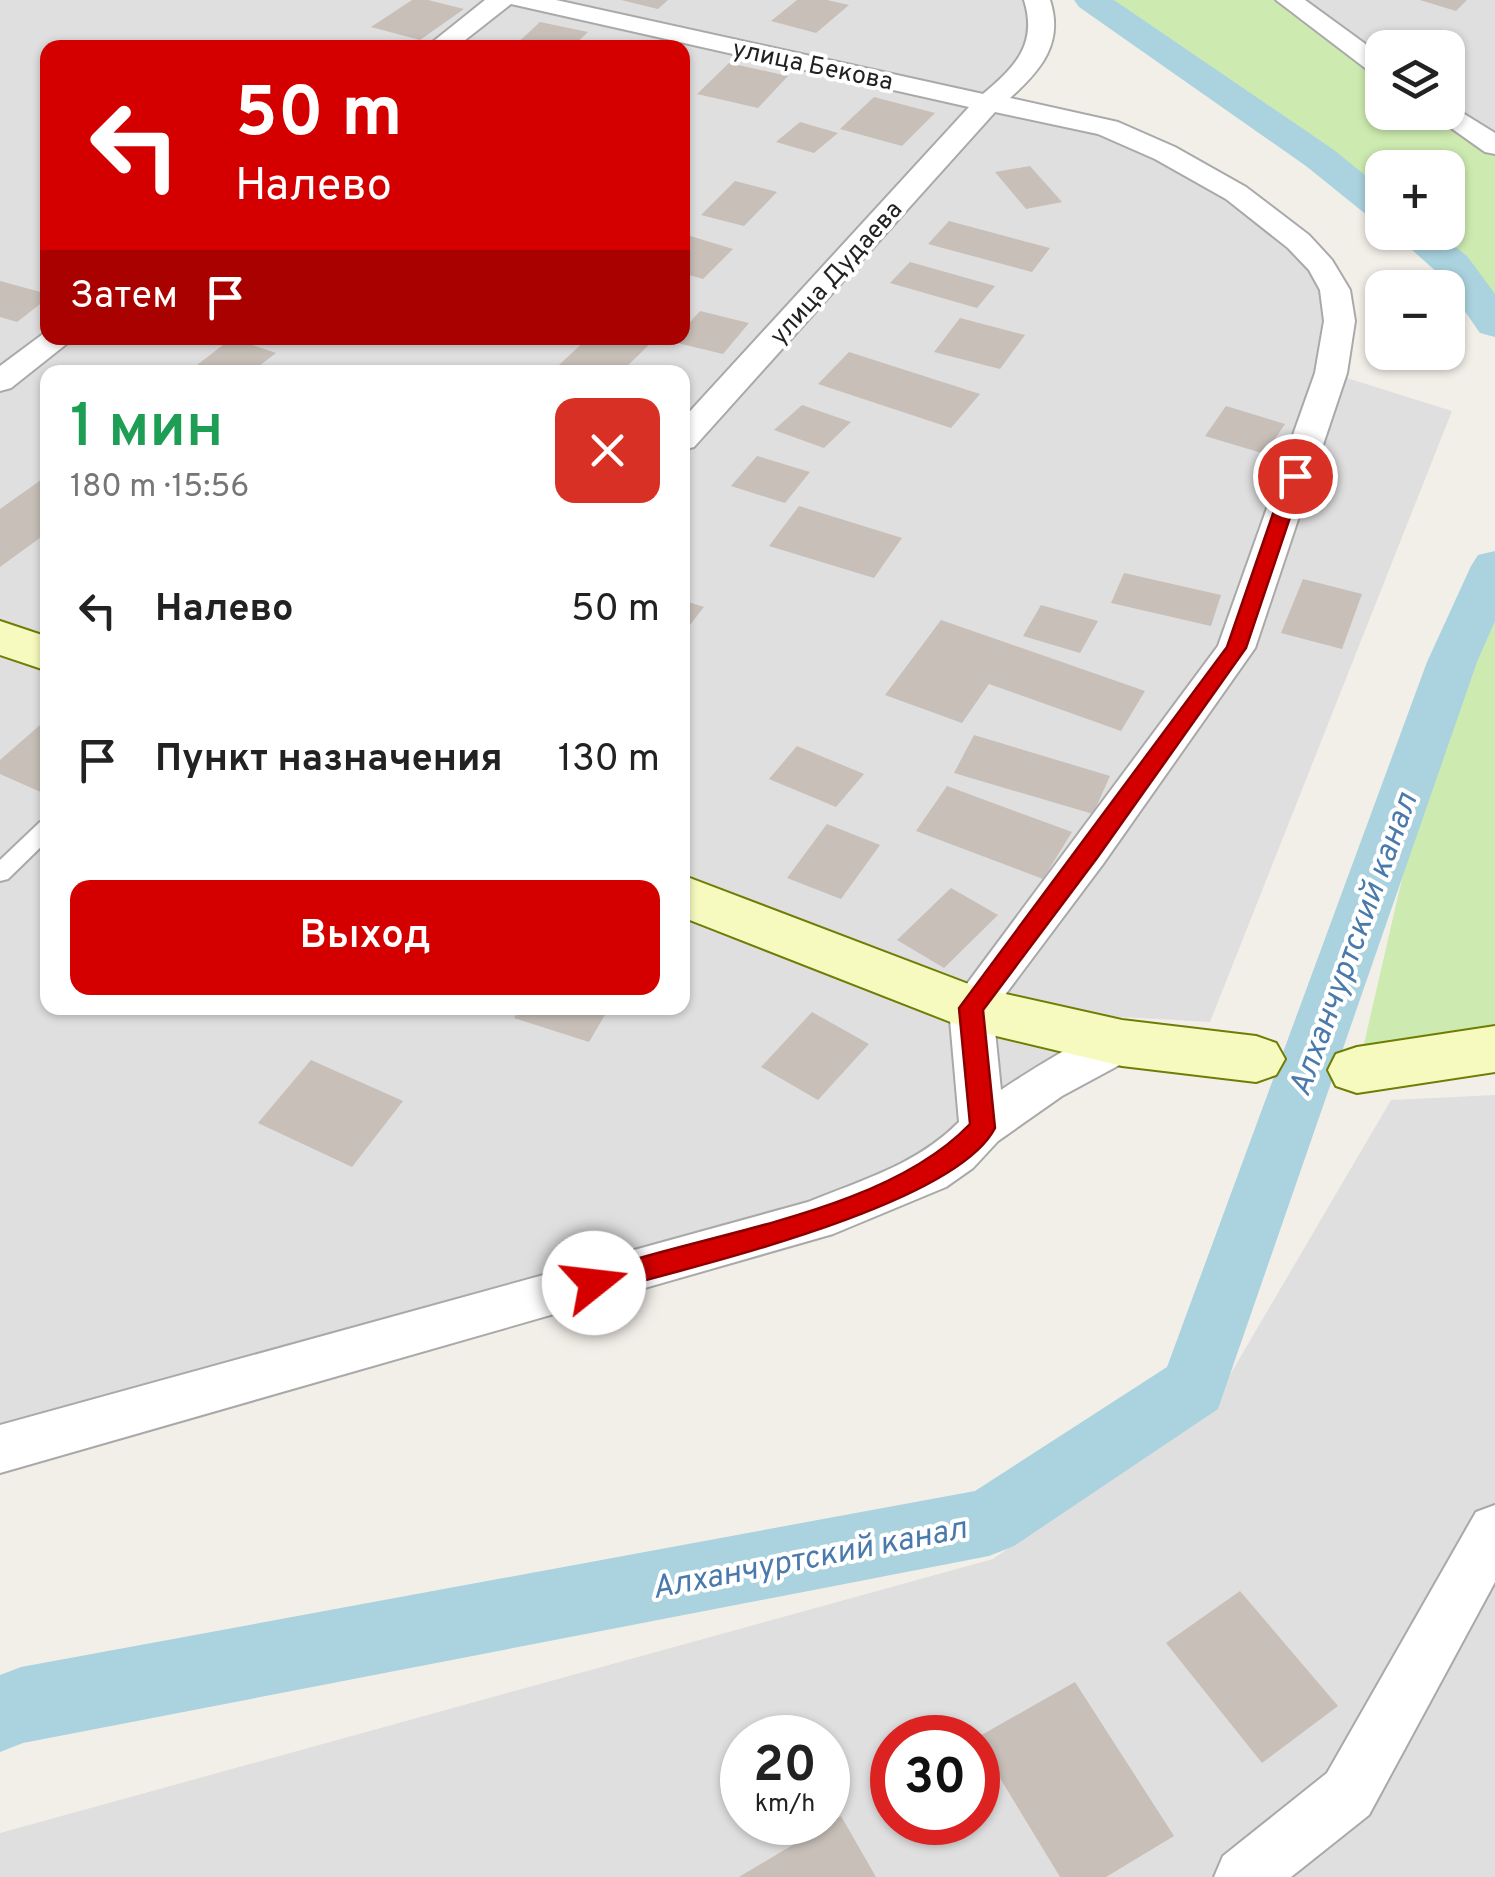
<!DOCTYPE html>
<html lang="ru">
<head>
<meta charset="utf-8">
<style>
  :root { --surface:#fff; --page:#f6f6f6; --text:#222; --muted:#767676; --accent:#d40000 }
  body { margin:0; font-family:Overpass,sans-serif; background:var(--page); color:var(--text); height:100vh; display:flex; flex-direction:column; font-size:38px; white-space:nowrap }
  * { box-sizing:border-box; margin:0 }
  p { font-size:32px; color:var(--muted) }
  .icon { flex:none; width:55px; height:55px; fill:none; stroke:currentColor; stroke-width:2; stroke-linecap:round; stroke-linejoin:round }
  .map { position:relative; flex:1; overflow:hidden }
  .details { position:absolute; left:40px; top:365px; width:650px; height:650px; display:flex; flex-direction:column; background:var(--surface); border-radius:20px; box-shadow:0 2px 8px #0004 }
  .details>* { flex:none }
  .hud { position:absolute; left:40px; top:40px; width:650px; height:305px; border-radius:20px; box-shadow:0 2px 8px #0004; background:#d40000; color:#fff; overflow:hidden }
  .tools { position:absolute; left:1365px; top:30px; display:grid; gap:20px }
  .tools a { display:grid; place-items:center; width:100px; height:100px; border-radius:20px; background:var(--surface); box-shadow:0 2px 8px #0004; font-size:50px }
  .speed { position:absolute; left:720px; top:1715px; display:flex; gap:20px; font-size:50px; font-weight:700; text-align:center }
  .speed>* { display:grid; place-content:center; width:130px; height:130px; border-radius:50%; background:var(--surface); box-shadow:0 2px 8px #0004; line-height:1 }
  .speed small { font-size:25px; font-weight:400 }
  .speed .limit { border:15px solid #d22; background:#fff; color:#111 }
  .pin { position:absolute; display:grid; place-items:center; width:85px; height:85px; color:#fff; margin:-42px; border:5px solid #fff; border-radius:50%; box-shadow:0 2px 10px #0007 }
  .me { position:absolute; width:110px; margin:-55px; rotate:74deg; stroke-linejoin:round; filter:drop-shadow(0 0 8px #0008) }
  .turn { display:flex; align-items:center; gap:35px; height:210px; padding:0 30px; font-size:45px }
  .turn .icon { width:130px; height:130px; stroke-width:2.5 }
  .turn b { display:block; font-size:70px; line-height:85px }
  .then { display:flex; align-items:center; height:95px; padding:0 30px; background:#0003; gap:20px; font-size:38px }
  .round { display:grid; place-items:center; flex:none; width:105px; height:105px; border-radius:20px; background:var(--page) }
  .overview { display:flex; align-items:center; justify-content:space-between; height:170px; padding:0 30px }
  h1 { font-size:60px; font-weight:600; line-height:75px; color:#1e9e55 }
  .primary-button { display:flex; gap:20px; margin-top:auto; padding:20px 30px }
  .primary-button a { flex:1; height:115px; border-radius:20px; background:var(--accent); color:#fff; font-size:40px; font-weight:600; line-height:115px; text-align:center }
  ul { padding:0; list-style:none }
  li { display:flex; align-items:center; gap:30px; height:150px; padding:0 30px }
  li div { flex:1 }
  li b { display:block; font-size:38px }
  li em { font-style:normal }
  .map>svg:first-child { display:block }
  .residential { fill:#e0dfdf; fill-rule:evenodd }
  .grass { fill:#cdebb0 }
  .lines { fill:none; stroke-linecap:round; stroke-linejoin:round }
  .canal { fill:#aad3df; fill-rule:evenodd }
  .building { fill:#c7bfb8 }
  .lane-casing { stroke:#a9a9a9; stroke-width:4 }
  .street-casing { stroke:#a9a9a9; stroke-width:4 }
  .secondary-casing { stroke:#707d05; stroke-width:4 }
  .lane { fill:#fff; fill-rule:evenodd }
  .street { fill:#fff; fill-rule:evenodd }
  .secondary { fill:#f7fabf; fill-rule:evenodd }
  .route { fill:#d40000; stroke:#8a0000; stroke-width:2.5 }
  .labels { text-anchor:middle; stroke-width:8; stroke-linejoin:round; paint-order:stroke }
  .far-street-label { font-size:25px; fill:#222; stroke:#fff }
  .water-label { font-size:32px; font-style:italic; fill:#4a7aab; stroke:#fff }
</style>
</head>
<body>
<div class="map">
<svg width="1495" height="1877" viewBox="0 0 1495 1877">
  <rect width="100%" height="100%" fill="#f2efe9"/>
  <g class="residential">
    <path d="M0,0H1037L1045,36L989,102L1113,130L1271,216L1335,289L1331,373L1452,411L1210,1022L979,1009L1122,1043L929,1173L0,1449ZM48,48H682V338H48ZM48,372H682V1008H48Z"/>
    <polygon points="1302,0 1495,0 1495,135 1448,102 1448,48 1382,48 1382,56"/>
    <path d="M1495,1095V1877H0V1833L993,1559L1214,1402L1391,1100ZM742,1738H828V1822H742ZM892,1738H978V1822H892Z"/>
  </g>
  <g class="grass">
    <polygon points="1091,0 1289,0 1382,68 1382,112 1447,113 1495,146 1495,324 1453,265 1412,233 1448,232 1448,168 1382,168 1382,208 1320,158"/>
    <polygon points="1495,566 1495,1025 1363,1048 1452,662"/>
  </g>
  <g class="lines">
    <g class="canal">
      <polygon points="1074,0 1114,0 1334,150 1382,189 1382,220 1368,216 1306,166 1079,7"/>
      <polygon points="1392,232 1437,232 1467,256 1495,294 1495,337 1480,333 1439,274"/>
      <polygon points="1495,551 1495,621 1477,662 1218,1409 1014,1546 989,1556 23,1743 0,1752 0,1675 21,1667 975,1491 1167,1367 1427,662 1471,566 1478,555"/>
    </g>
  </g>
  <g class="building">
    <polygon points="412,0 428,0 464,9 420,40 371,27"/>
    <polygon points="621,0 668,0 658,9"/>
    <polygon points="797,0 827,0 849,5 816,33 771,21"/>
    <polygon points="1420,0 1467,0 1456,11"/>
    <polygon points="540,22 588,32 571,48 512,48"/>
    <polygon points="729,63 788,76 758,108 697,94"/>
    <polygon points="874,97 935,113 902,146 840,129"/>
    <polygon points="800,122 838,133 814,153 776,142"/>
    <polygon points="1030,166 1062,202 1026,209 995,172"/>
    <polygon points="735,181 777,192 744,226 701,215"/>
    <polygon points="949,221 1050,248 1032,272 928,244"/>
    <polygon points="687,235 733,249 703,279 682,273 682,239"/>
    <polygon points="910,262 995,286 977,308 890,283"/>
    <polygon points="0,281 48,294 48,298 17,322 0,317"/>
    <polygon points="700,311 749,323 723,354 673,342 682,338 682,331"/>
    <polygon points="960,318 1025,335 1000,369 934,352"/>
    <polygon points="232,338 276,353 251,372 188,372"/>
    <polygon points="588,338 656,338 621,372 583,372 559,365"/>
    <polygon points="849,352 980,394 951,428 818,384"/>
    <polygon points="802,405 851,422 824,448 774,430"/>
    <polygon points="1226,406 1285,424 1265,454 1205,436"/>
    <polygon points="757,456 810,472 785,503 731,486"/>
    <polygon points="48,475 48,532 0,567 0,509"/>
    <polygon points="799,506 902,538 874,578 769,546"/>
    <polygon points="1124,573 1221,595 1211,626 1111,603"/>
    <polygon points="1303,579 1362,594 1342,649 1281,633"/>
    <polygon points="682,600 704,607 682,635"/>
    <polygon points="1041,605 1098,621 1080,653 1023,636"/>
    <polygon points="941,620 1145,691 1121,731 989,684 962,723 885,695"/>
    <polygon points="48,718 48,791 45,794 0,774 0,760"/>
    <polygon points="974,735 1110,776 1093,814 954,773"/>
    <polygon points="797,746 864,774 836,807 769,779"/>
    <polygon points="947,786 1072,832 1043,879 916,831"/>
    <polygon points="827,824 880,845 841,899 787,878"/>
    <polygon points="951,888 998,915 944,968 897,940"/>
    <polygon points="520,1008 609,1008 589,1042 514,1018"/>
    <polygon points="812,1012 869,1044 818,1100 761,1067"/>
    <polygon points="311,1060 403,1101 352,1167 258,1123"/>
    <polygon points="1240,1591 1338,1706 1262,1763 1166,1643"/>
    <polygon points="1075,1682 1174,1836 1106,1877 1060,1877 978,1742 978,1737"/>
    <polygon points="841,1816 876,1877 739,1877"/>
  </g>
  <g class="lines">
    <defs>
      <polygon id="lane" points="48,819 48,840 8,879 0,881 0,860 40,822"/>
      <g id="street">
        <path d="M485,0H556L983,94C1015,67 1038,44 1024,0H1050C1064,43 1041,70 1010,98L1118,122L1175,147L1246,187L1309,235L1332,260L1350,290L1355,321L1347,373L1255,648L1103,864L993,1011L1001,1090C1022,1076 1100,1025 1122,1026C1128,1026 1133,1029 1138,1031L1144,1043L1138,1055L1062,1096L998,1141L973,1168L946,1187L833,1234L0,1473V1425L808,1202C862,1180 918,1164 959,1122L949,1008L1218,646L1315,373L1324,321L1320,290L1309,270L1288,248L1226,199L1155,159L1098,134L995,112L694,447L682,450V420L969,107L511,4L455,48H425Z"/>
        <polygon points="1276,0 1305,0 1382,56 1382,76 1373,74"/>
        <polygon points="1448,104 1495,133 1495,154 1485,152 1437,118 1434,112 1448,112"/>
        <polygon points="47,331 48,338 74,338 11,388 0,391 0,366"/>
        <polygon points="1495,1505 1495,1582 1369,1815 1291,1877 1214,1877 1223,1856 1327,1773 1476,1512"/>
      </g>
      <g id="secondary">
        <polygon points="0,621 48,637 48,671 0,655"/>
        <polygon points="682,875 979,988 1122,1020 1256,1036 1276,1043 1285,1059 1276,1075 1256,1082 1122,1066 971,1030 682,917"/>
        <polygon points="1495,1026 1495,1072 1357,1093 1336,1086 1328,1070 1336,1054 1357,1047"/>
      </g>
    </defs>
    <use href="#lane" class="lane-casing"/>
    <use href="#street" class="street-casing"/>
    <use href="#secondary" class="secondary-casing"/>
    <use href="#lane" class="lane"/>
    <use href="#street" class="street"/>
    <use href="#secondary" class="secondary"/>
  </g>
  <path class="route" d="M1295,471L1304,476L1246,648L1097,858L983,1010L995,1128C954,1208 682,1269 594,1294L585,1291L581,1283L585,1275C701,1233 883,1215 970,1124L959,1008L1227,647L1286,476Z"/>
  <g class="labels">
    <g class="far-street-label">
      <text transform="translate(813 64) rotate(12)" y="9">улица Бекова</text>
      <text transform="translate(835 272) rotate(-48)" y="9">улица Дудаева</text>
    </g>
    <g class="water-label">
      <text transform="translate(1352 944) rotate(-70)" y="11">Алханчуртский канал</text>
      <text transform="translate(809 1557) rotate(-11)" y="11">Алханчуртский канал</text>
    </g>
  </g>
</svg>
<div class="tools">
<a><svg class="icon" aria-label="layers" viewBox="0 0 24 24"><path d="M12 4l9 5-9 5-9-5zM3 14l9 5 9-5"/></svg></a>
<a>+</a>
<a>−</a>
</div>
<div class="speed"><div>20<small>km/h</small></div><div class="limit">30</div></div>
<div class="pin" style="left:1295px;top:476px;background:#d93025"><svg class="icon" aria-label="arrive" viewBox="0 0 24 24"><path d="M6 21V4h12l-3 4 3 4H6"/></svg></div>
<svg class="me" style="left:594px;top:1283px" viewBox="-20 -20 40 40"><circle r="19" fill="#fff"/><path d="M0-13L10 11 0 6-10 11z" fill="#d40000"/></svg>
<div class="hud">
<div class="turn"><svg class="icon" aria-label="left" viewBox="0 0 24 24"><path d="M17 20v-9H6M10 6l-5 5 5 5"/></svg><div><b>50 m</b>Налево</div></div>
<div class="then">Затем<svg class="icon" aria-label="arrive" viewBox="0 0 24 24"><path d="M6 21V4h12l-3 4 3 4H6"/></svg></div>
</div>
<section class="details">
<div class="overview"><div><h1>1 мин</h1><p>180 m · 15:56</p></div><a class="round" style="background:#d93025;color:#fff"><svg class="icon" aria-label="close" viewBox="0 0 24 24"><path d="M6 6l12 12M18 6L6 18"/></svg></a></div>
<ul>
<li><svg class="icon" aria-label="left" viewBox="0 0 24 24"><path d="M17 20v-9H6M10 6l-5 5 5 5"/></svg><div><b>Налево</b></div><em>50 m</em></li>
<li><svg class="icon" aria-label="arrive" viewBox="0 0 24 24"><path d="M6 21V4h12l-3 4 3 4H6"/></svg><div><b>Пункт назначения</b></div><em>130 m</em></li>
</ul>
<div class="primary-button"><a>Выход</a></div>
</section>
</div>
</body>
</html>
